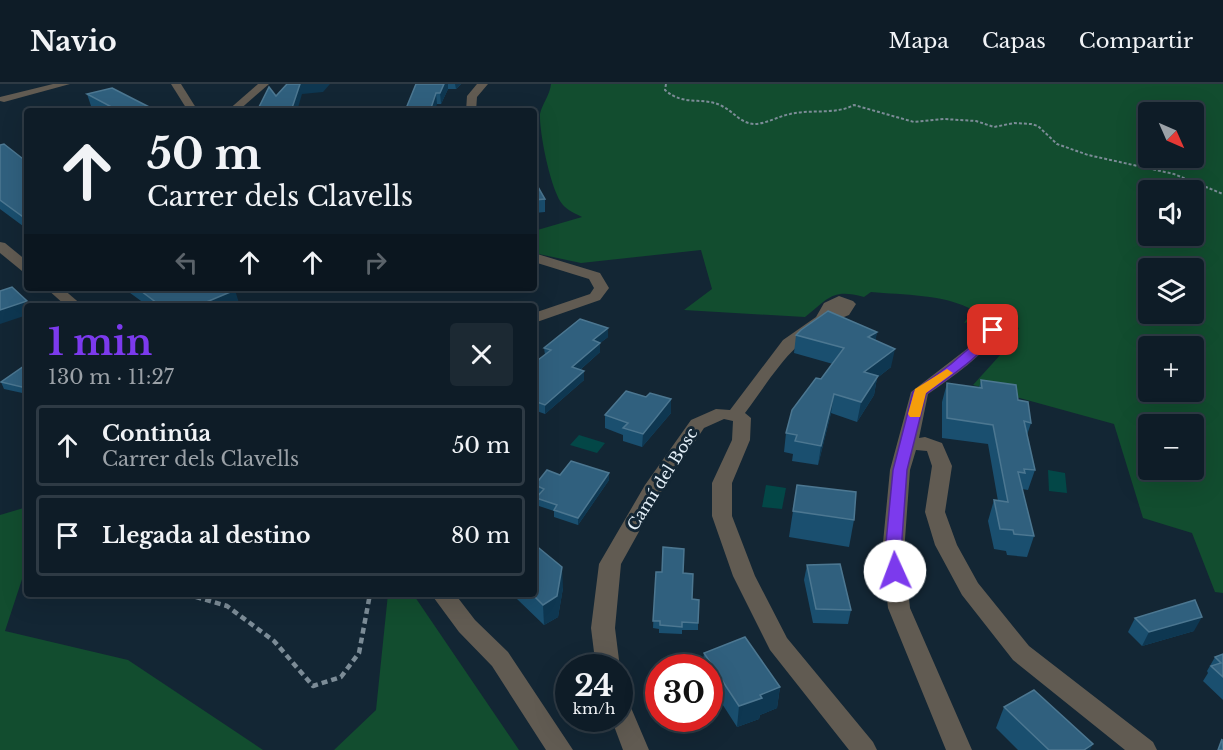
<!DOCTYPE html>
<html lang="es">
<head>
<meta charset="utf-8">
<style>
  :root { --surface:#0e1c27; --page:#1c2933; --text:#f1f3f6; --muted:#9ba1a7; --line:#2e3a44; --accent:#7c3aed }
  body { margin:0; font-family:"Libre Baskerville",serif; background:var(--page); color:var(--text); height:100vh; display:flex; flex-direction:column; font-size:22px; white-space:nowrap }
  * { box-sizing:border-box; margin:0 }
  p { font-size:20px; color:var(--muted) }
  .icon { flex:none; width:33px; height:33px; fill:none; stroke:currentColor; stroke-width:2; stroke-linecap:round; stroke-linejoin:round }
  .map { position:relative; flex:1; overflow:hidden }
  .details { position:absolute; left:24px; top:219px; width:513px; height:294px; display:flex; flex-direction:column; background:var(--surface); border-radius:6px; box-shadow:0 6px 24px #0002,0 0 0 2px var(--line) }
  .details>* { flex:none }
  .banner { position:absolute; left:24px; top:24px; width:513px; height:183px; border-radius:6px; box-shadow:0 6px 24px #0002,0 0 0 2px var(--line); background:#0e1c27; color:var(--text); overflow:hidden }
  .needle { width:39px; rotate:135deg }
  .fabs { position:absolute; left:1138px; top:18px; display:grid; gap:12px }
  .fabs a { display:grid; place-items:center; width:66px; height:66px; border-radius:6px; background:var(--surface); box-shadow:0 6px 24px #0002,0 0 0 2px var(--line); font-size:30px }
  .speed { position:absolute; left:555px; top:570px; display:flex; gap:12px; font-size:30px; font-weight:700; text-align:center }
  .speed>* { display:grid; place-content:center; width:78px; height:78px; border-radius:50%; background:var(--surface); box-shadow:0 6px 24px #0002,0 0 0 2px var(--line); line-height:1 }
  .speed small { font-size:15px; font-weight:400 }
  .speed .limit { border:9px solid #d22; background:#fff; color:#111 }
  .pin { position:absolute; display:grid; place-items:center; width:51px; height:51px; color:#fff; margin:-26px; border-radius:12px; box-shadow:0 3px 9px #0006 }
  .me { position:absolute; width:66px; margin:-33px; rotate:358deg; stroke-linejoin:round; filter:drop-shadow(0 0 4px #0008) }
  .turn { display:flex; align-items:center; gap:21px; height:126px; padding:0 24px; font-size:27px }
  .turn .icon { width:78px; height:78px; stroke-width:2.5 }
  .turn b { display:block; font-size:42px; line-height:51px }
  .lanes { display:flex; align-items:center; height:57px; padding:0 24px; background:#0003; justify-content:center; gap:30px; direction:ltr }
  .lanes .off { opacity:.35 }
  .round { display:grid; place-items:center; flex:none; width:63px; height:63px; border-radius:6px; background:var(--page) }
  .head { display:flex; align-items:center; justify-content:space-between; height:102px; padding:0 24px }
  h1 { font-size:36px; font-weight:700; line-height:45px; color:var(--accent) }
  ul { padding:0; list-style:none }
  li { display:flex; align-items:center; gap:18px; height:81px; margin:0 12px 9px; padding:0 12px; border:3px solid var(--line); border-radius:6px }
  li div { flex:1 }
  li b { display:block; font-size:22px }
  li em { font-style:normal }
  header { display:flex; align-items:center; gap:36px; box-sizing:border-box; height:84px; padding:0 30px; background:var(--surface); border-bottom:2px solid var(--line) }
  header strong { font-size:28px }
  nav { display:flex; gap:33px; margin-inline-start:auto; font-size:21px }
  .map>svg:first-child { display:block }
  .green { fill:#124d2f; fill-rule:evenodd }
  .water { fill:#034747 }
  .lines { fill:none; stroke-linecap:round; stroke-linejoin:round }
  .path-far1 { stroke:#7c8c97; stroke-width:2; stroke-dasharray:3 2; stroke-linecap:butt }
  .path { stroke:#7c8c97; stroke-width:4.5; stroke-dasharray:6 4; stroke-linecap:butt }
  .street { fill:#615b52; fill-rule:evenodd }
  .wall { fill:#1a4f6f }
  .shaded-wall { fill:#0e3751 }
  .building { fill:#30607e; stroke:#4c7791; stroke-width:1.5 }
  .route { fill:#7c3aed; stroke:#51269a; stroke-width:1.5 }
  .slow { fill:#f59e0b }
  .labels { text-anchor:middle; stroke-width:6; stroke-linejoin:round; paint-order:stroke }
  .street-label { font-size:16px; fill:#e3eff8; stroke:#132634 }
</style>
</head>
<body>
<header>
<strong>Navio</strong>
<nav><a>Mapa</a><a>Capas</a><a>Compartir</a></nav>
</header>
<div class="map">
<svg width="1223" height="666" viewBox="0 0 1223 666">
  <rect width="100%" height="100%" fill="#132634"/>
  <g class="green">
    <path d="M551,0H1223V509L1215,508L1192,449L1143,434L1114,340L973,301L1011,259L1019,244L991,232L964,239L973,226C944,210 903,211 871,208L864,213C832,204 829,214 805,233L684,226L712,205L701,166L581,179L534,169V147L582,133C576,130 567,126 563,121C551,108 539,48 540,30C542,20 550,11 551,0ZM1149,28H1194V74H1149ZM1149,106H1194V152H1149ZM1149,184H1194V230H1149ZM1149,262H1194V308H1149ZM1149,340H1194V386H1149Z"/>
    <polygon points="27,423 27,480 5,547 128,576 263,666 0,666 0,431"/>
    <polygon points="388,510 413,510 519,666 334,666 376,626"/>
  </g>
  <g class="water">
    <polygon points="579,351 605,359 597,369 570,361"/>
    <polygon points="1048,386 1065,389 1067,409 1049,407"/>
    <polygon points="766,401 786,404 782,425 762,423"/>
  </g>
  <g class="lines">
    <path class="path-far1" d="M666,0L665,6C684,23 703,12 722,22C734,28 740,39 754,40C766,40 779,32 790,30C811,25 835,31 854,21L914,38L944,35L976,37L994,43L1014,39L1031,40L1038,42L1057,60L1088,71L1174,90L1223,110"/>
    <polyline class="path" points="186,510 227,522 274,557 313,602 341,593 359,569 370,510"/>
    <g class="street">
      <polygon points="53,0 70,0 4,18 0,17 0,13"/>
      <polygon points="171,0 181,0 198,27 188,27"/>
      <polygon points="258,0 269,0 238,27 227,27"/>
      <polygon points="477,0 488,0 477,13 476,27 466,27 467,12"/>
      <polygon points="0,158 5,159 27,177 27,188 22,187 0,169"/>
      <polygon points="534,169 600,189 609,204 600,216 534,239 534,229 590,210 594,204 589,195 534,178"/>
      <polygon points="46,204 62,204 83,222 66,222"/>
      <path d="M839,212L853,217L856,220L849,231C794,251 778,285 745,329L751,334L750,356L732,399V432L755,492L787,554L873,658L877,666H849L770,566L733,492L712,432V399L732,356L733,337L724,335L704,344L661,408L621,480L615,544L620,584V585L596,584L591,544L599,480L645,401L691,336L716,325L730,326L783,256L816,233L824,219Z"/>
      <path d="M983,240L999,243L1001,246C982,273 955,291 928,310L919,354L925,353L942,359L952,382L945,428L957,461L978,499L1029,562L1153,658L1157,666H1125L1013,576L962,511L935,461L925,428L932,382L927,367L916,366L910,386L904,469L910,524L972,666H946L888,524L882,469L890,386L911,308L972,261L975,257L969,251L977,242Z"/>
      <polygon points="431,510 455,510 475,536 508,568 573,666 546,666 492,582 459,548"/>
      <polygon points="620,616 629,619 649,666 623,666 611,634 620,634"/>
    </g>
  </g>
  <g class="wall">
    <polygon points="416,0 461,0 456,5 448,5 441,20 437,20"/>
    <polygon points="87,10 157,27 101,27 91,22"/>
    <polygon points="0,61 27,78 27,145 0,125"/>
    <polygon points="534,96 545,115 545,128 534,129"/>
    <polygon points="112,204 232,204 239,219 231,222 148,222 126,206 118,209"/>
    <polygon points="877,248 875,256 891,283 877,294 874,311 857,338 831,329 818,381 792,377 793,370 784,368 786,349 833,280 794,269 796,251"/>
    <polygon points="608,253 600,259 600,268 580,286 584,296 545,330 534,326 534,279 545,271 544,264"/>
    <polygon points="27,280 27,310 4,305 1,298"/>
    <polygon points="981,296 1018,316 1031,339 1027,351 1035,386 1028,406 1022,405 1034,452 1027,473 1007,471 1006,467 994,465 988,437 994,416 998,417 988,360 942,354 942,318 947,299 979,304"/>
    <polygon points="671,329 642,363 623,357 623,351 605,344 605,331"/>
    <polygon points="560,391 609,396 578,441 554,433 554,427 536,421 536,414 540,410 535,408 535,401"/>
    <polygon points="797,401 854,436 849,463 789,453"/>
    <polygon points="807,481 851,526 848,540 813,539 804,496"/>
    <polygon points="656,488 683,489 692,515 698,539 698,546 682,546 682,550 659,549 659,545 653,544"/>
    <polygon points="563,504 558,533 544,541 517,515 516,510 534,510"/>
    <polygon points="1135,534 1194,547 1142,562 1128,548"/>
    <polygon points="704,569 780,603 777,624 760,631 759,635 737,643 710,601 710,584 702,584"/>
    <polygon points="1223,570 1223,616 1203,597 1208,589 1207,587 1215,573"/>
    <polygon points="1004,623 1090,666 1018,666 996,644"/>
  </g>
  <g class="shaded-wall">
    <polygon points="300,0 330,0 323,8 302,10 297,27 291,27"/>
    <polygon points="444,0 448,0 448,5 441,20 440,9"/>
    <polygon points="455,0 461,0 456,5"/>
    <polygon points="436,9 437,20 435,27 430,27"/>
    <polygon points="117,204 126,204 126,206 118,209"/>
    <polygon points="235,206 239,219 231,222 197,222"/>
    <polygon points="27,217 29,222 27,222 27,231 0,240 0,226"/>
    <polygon points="608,244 608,253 600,259 600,268 573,292 572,283 593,256"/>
    <polygon points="877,248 874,266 868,253"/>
    <polygon points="895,265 891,283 877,294 874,311 857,338 861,318 864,288"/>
    <polygon points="584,287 584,296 545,330 545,321"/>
    <polygon points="834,310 831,329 818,381 821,362"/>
    <polygon points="671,315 671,329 642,363 643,350"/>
    <polygon points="609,389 609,396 578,441 578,434"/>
    <polygon points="562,483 563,504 558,533 544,541 543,521"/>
    <polygon points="1202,533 1194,547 1142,562 1149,548"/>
    <polygon points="780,603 777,624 760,631 759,635 737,643 739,622 760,611"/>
    <polygon points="1093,660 1090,666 1084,666"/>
  </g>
  <g class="building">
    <polygon points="287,0 300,0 291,27 257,27 269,3 276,12"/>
    <polygon points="416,0 444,0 440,9 436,9 430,27 405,27"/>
    <polygon points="112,4 157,27 119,27 87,10"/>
    <polygon points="4,60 27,78 27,134 26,135 0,116 0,61"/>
    <polygon points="534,96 545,115 534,116"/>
    <polygon points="12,203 27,217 0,226 0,207"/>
    <polygon points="137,204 232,204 235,206 197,222 193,222 191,221 187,222 161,222"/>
    <polygon points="828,227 877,248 868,253 895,265 864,288 878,292 861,318 834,310 821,362 795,357 797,351 786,349 792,326 816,294 821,295 844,264 796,251 801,246"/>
    <polygon points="580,235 608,244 593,256 600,259 572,283 584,287 545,321 534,317 534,279 551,266 544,264"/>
    <polygon points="27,280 27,303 26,304 1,298"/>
    <polygon points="981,296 1016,301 1018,316 1028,318 1031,339 1024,337 1035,386 1024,385 1025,389 1018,388 1034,452 1014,450 1013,446 1000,445 994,416 1008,418 993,341 947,334 947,299 982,304"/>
    <polygon points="626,307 646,313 650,309 671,315 643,350 623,344 628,339 605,331"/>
    <polygon points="571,377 609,389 578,434 554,426 557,421 536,414 544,405 535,401 547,386 560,391"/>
    <polygon points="797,401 856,408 854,436 793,427"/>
    <polygon points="534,460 562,483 557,512 543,521 532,510 534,510"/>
    <polygon points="663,463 684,465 683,489 693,490 692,515 699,516 698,539 682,538 682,543 660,541 660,537 653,537 656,488 662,488"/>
    <polygon points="840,480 851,526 816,525 807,481"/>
    <polygon points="1195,516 1202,533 1149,548 1135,534"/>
    <polygon points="745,553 780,603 760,611 762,614 739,622 704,569"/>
    <polygon points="1223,570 1223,593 1211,582 1221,579 1215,573"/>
    <polygon points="1034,606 1093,660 1084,666 1049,666 1004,623"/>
    <polygon points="1222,655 1223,666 1218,666"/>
  </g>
  <path class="route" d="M993,242L999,246C981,273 952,291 926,310L907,386L901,469L903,487L901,492H889L885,469L893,386L913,308L951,280L981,254L988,243Z"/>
  <polygon class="slow" points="947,285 953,289 926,309 920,333 910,333 908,330 915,305"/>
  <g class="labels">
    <g class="street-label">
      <text transform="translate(662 395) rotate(-58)" y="6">Camí del Bosc</text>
    </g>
  </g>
</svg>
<div class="fabs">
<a><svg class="needle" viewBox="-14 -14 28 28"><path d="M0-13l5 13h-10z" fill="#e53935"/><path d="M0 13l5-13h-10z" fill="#9ba1a7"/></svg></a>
<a><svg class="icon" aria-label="sound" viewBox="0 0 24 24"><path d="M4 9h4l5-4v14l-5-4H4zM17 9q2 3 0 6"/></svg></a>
<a><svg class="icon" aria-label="layers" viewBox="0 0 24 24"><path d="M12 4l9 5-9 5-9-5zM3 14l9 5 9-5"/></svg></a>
<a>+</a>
<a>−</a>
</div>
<div class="speed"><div>24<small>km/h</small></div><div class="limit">30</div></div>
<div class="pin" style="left:993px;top:246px;background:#d93025"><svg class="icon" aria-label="arrive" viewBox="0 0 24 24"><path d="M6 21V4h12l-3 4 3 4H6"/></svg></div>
<svg class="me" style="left:895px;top:487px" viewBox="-20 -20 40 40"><circle r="19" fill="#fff"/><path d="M0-13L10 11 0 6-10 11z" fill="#7c3aed"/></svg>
<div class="banner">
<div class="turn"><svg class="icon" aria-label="ahead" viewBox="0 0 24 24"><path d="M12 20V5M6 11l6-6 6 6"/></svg><div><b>50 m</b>Carrer dels Clavells</div></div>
<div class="lanes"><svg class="icon off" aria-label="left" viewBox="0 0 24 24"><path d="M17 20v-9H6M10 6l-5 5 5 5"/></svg><svg class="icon" aria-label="ahead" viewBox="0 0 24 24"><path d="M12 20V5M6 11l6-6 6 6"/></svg><svg class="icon" aria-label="ahead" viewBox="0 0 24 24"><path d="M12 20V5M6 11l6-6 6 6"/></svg><svg class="icon off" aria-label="right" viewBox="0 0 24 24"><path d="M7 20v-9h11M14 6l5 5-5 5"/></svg></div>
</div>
<section class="details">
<div class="head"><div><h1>1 min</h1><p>130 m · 11:27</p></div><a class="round"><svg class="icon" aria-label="close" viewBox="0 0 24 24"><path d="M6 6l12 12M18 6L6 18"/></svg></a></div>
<ul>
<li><svg class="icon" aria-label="ahead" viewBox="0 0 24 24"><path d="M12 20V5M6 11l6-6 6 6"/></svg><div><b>Continúa</b><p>Carrer dels Clavells</p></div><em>50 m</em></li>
<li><svg class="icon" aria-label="arrive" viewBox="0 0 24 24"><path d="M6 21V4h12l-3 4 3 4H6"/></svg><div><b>Llegada al destino</b></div><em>80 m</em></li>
</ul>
</section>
</div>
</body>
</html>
